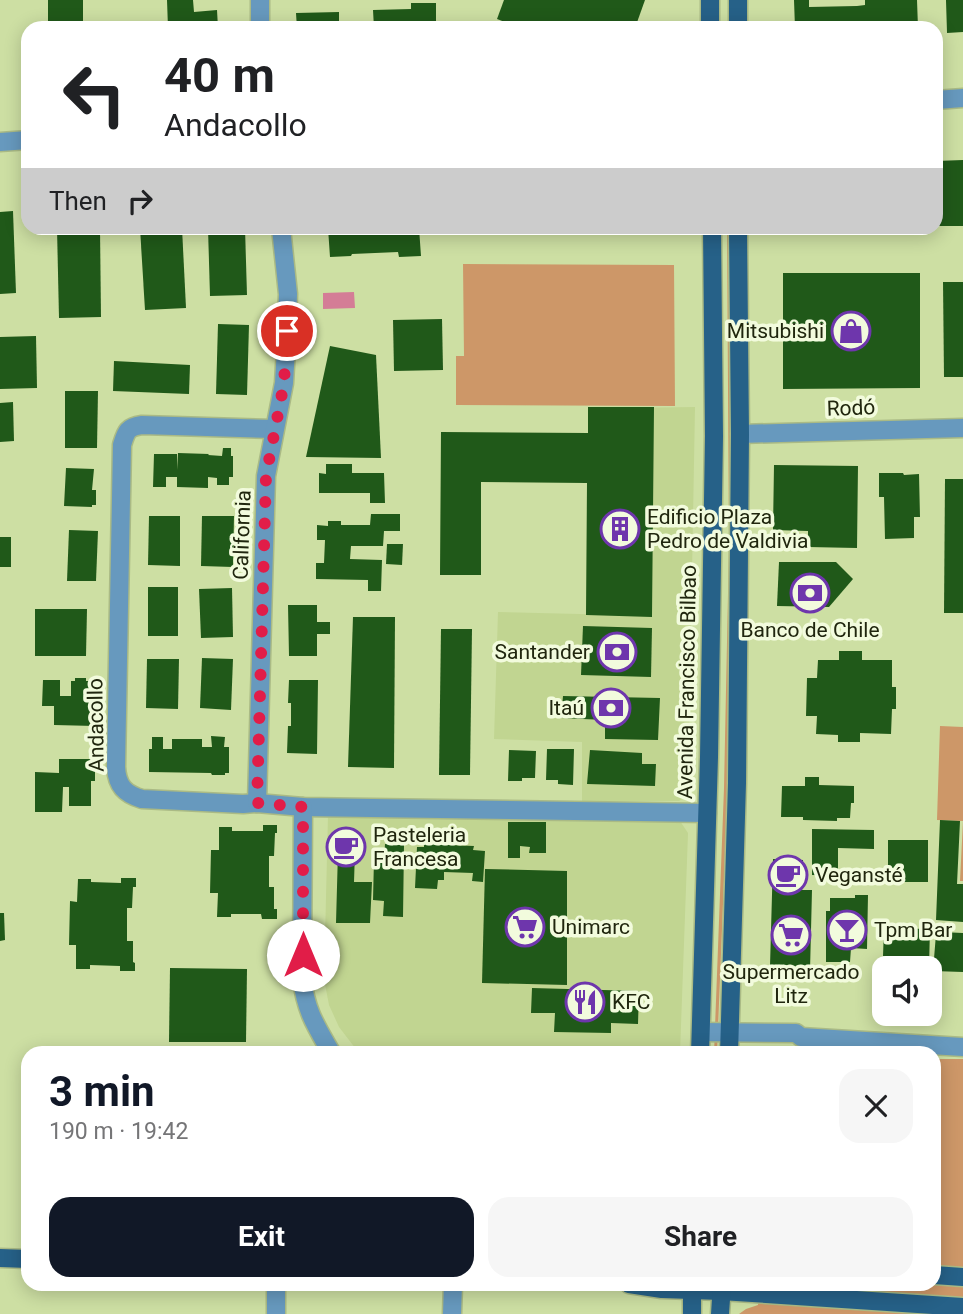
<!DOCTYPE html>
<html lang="en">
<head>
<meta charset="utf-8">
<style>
  :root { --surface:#fff; --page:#f6f6f6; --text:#202124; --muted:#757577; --accent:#111827 }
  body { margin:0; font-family:Roboto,sans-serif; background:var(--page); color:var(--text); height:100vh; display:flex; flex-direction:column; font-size:26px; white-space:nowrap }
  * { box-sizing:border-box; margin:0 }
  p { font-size:23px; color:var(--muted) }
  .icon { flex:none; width:38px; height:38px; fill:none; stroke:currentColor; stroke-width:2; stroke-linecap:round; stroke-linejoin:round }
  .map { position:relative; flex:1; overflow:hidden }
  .details { position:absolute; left:21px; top:1046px; width:920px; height:245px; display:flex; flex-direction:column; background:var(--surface); border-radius:21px; box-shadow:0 4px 18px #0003 }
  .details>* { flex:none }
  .hud { position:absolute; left:21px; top:21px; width:922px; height:214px; border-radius:21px; box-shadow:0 4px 18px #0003; background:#fff; color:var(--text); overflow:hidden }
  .fabs { position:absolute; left:872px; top:956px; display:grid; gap:14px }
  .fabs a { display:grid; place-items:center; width:70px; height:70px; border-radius:14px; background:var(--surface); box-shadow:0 4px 18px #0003; font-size:35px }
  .pin { position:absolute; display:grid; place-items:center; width:60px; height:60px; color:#fff; margin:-30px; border:4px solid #fff; border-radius:50%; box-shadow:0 2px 7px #0007 }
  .me { position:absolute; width:77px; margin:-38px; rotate:0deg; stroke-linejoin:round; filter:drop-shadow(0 0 5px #0008) }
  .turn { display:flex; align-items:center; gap:24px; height:147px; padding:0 28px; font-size:32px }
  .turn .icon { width:91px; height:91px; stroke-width:2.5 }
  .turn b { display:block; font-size:49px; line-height:60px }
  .then { display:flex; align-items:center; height:66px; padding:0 28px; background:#0003; gap:14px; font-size:26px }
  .round { display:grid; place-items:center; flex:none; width:74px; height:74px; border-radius:21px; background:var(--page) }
  .overview { display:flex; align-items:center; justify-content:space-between; height:119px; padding:0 28px }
  h1 { font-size:42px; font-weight:700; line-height:52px; color:var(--accent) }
  .button { display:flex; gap:14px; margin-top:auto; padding:14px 28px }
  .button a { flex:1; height:80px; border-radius:21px; background:var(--accent); color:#fff; font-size:28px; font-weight:700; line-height:80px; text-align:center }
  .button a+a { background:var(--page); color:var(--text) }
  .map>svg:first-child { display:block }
  .built { fill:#c1d591 }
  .green { fill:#cd9768 }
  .water { fill:#d47d96 }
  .building { fill:#205919 }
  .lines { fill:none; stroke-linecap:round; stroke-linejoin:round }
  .minor-casing { stroke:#aaba85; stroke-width:21 }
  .major-casing { stroke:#aaba85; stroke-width:21 }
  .minor { stroke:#6799be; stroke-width:18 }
  .major { stroke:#266188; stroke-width:18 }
  .route { stroke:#e11d48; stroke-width:12; stroke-dasharray:0 21.6 }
  .labels { text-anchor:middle; stroke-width:7; stroke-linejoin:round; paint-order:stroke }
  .poi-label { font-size:21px; fill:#20260e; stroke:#f2fbdd; text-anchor:start }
  .street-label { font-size:21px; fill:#20260e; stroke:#f2fbdd }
</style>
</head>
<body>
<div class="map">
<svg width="963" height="1314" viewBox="0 0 963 1314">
  <rect width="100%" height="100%" fill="#cddfa3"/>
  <g class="built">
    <polygon points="695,407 688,795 679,801 582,801 582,742 494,739 498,612 620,615 621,408"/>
    <polygon points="328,815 680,821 688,833 680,1053 359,1053 339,1027 329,1005 324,979"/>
  </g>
  <g class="green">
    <polygon points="727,228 731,228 732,567 728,780 717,1053 714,1054 724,788 729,545"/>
    <polygon points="463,264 674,265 675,406 456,405 456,356 464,356"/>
    <polygon points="940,726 963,727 963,881 960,881 963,821 937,820"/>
    <polygon points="935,1059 963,1059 963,1314 739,1314 746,1309 758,1305 760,1285 934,1284"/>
  </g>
  <polygon class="water" points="354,292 355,308 323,309 323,293"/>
  <g class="building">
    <rect x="48" y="0" width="35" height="28"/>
    <polygon points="167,0 193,0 194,12 217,10 218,28 168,28"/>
    <polygon points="504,0 645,0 635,28 520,28 497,19"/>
    <polygon points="794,0 809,0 809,7 857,6 865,5 865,0 917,0 918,28 795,28"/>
    <polygon points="946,0 963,0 963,32 947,33"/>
    <polygon points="411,3 436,3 436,28 374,28 373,10 411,9"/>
    <polygon points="339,12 339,28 297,28 296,13"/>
    <rect x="106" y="21" width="36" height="7"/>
    <polygon points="963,160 963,226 936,226 936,161"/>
    <polygon points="13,211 16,293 0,294 0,212"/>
    <polygon points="57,228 100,228 101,317 59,318"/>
    <polygon points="140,228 182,228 186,308 145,310"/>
    <polygon points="208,228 245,228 247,295 210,296"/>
    <polygon points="328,228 419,228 421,256 399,257 398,252 352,254 351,256 330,257"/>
    <polygon points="484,228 628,228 628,232 484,234"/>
    <polygon points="777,228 818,228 818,233 777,234"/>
    <polygon points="783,273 920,273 920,388 783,389"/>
    <polygon points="943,282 963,282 963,377 944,377"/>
    <polygon points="442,319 443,370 394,371 393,320"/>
    <polygon points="218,324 249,325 247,395 216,394"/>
    <polygon points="36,336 37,388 0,389 0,337"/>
    <polygon points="330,346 376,355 381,458 306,457"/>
    <polygon points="114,361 190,365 189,394 113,391"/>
    <polygon points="65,391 98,391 97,448 65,448"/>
    <polygon points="13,402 14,441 0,442 0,403"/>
    <polygon points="588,407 654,407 652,617 586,615 587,483 481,482 481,575 440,575 441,432 588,433"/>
    <polygon points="223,448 231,448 231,456 233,456 233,477 229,477 229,485 217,485 217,478 208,477 208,488 177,487 177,477 166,477 166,487 153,487 154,454 177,454 177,470 178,453 209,454 208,455 222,456"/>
    <polygon points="326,464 352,464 352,473 384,473 385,503 370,503 370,493 319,493 319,473 326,474"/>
    <polygon points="774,465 858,466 857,548 808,547 808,531 773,530"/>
    <polygon points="66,468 94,469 92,490 96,490 96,505 92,505 92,507 64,506"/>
    <polygon points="879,473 903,473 904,475 919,474 920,517 914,517 914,538 885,539 884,497 879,497"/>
    <polygon points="945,479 963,479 963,613 944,613"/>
    <polygon points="371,514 400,514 400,531 384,531 383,546 351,546 350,559 382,560 381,591 368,591 368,580 316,579 316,563 324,563 325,540 317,540 317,525 328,526 328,521 341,521 341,525 370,525"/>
    <polygon points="149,516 180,516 180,566 148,565"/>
    <polygon points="202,516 234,516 233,567 201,566"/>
    <polygon points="69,530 98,531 96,581 67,581"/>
    <rect x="0" y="537" width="11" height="30"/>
    <polygon points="387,544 403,544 402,565 386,564"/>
    <polygon points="779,562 836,562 853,579 829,607 777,606"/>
    <rect x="148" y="587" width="30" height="49"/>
    <polygon points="232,588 233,637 201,638 199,589"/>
    <polygon points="288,605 317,605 317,622 330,622 330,634 317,634 317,656 289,656"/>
    <polygon points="35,609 87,609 86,656 35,656"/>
    <polygon points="353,617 395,617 394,768 348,767"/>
    <polygon points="583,626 652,628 651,677 581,675"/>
    <polygon points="441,629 472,629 470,775 439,775"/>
    <polygon points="839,651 862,651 862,660 892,660 892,687 896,687 896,709 892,709 891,734 860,733 860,742 838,742 838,735 816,734 817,716 806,716 807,678 817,678 818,660 839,660"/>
    <polygon points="202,658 233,659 231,710 200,708"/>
    <polygon points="147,659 179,659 178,709 146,708"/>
    <polygon points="75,678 86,678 86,681 90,681 90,704 95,704 95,726 54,725 54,706 42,706 43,680 60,680 60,696 71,696 71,681 75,681"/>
    <polygon points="289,680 318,680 317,754 287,753 288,726 291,726 291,703 288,703"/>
    <polygon points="563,696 660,698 658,740 605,739 605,720 561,718"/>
    <polygon points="211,736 225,737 224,747 229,747 229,773 225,773 225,775 212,775 211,773 149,772 149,749 152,749 152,737 163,737 163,749 172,749 172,739 202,739 202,747 212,747"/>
    <polygon points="547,749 574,749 573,785 558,784 558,780 546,780"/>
    <polygon points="509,750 536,751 535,778 522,778 522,781 508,781"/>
    <polygon points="590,750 642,753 642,764 656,764 655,786 587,784"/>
    <polygon points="59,759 95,759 95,781 91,781 91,806 69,806 69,787 63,787 62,812 35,812 35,772 59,773"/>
    <polygon points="805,777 819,777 819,785 854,786 854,803 851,803 850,818 837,818 837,821 803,820 803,817 781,817 782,786 805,786"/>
    <polygon points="940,820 960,821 957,884 963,884 963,922 936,920"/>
    <polygon points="508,822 546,822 546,853 529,853 530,847 520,846 520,858 508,858"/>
    <polygon points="263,825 277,825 277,833 275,833 274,856 269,856 269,887 274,887 274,909 277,909 277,919 262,919 261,914 231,914 231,917 217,917 218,893 210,893 211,850 219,850 219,827 232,827 232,831 263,831"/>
    <polygon points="812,829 874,830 874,849 838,848 838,876 812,875"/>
    <rect x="888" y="840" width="40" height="42"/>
    <polygon points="385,844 404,845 403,917 383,916 384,901 373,900 374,859 384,859"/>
    <polygon points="424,844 474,846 473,850 485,851 483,882 472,881 473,873 444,872 444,880 438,880 437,889 415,888 417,847 424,847"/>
    <polygon points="338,851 355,851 354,882 372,882 370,923 336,923"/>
    <polygon points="773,859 803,860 802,890 812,890 810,971 797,971 797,967 770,966"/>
    <polygon points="485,869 567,871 567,985 482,983"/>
    <polygon points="121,878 136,878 136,887 133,887 132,908 127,908 127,941 133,941 133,962 135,963 135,971 120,971 120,966 90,965 90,969 76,969 76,945 69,945 70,901 77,902 78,879 91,879 91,882 121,883"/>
    <polygon points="855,895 868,895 867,949 851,948 850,962 826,962 826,911 830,911 830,898 855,898"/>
    <polygon points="0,913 4,913 5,940 0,941"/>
    <polygon points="884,928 930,929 929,967 908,967 908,957 883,956"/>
    <polygon points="941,932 963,933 963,972 933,971 936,934 941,935"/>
    <polygon points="170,968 247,969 246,1042 169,1042"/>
    <polygon points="532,988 639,991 638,1024 611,1023 611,1033 554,1032 555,1013 531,1013"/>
    <polygon points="575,1047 641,1050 641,1054 575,1054"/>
    <polygon points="23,1103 28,1104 28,1121 23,1122"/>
    <rect x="22" y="1149" width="6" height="17"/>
  </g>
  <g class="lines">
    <defs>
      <g id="minor">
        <polyline points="260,0 260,28"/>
        <polyline points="936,100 963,98"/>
        <polyline points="0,142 28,140"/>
        <path d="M274,429L142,425C127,427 126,432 122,445L116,767C117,786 125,794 142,799L243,804L257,803L303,807L707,813"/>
        <polyline points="740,434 963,428"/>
        <polyline points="257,803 266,476 284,383 286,349 288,294 281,228"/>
        <path d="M303,807L302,979C306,1012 316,1026 332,1054"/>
        <polyline points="701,1032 796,1033 801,1037 963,1047"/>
        <polyline points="276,1314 276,1284"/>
        <polyline points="452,1314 453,1284"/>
      </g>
      <g id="major">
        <polyline points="738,0 738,28"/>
        <polyline points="710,28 710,0"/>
        <polyline points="700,1054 709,757 714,436 712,228"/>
        <polyline points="729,1054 737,783 740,434 738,228"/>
        <polyline points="0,1258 28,1259"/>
        <polyline points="934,1275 963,1277"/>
        <polyline points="629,1284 662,1289 721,1291 963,1307"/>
        <polyline points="692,1314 692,1284"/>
        <polyline points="720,1314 722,1284"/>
      </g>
    </defs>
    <use href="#minor" class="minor-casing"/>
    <use href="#major" class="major-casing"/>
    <use href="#minor" class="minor"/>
    <use href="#major" class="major"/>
  </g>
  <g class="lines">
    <polyline class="route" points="287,331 284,383 266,476 257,803 303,807 303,955"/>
  </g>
  <defs>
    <symbol id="shop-ring" viewBox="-11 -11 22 22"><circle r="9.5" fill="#f2fbdd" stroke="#6e36ac" stroke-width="1.5"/><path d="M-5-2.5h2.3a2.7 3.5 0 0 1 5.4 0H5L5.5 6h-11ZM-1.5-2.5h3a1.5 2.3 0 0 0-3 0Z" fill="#6e36ac"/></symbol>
    <symbol id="building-ring" viewBox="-11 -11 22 22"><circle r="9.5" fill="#f2fbdd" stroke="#6e36ac" stroke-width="1.5"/><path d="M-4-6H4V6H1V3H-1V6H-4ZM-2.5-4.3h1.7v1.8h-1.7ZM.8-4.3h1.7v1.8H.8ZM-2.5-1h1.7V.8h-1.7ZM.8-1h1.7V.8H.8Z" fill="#6e36ac"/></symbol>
    <symbol id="bank-ring" viewBox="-11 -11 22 22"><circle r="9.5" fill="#f2fbdd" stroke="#6e36ac" stroke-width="1.5"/><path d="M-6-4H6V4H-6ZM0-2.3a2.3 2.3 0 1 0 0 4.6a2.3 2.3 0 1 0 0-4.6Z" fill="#6e36ac"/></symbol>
    <symbol id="cafe-ring" viewBox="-11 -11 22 22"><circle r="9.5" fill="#f2fbdd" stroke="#6e36ac" stroke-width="1.5"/><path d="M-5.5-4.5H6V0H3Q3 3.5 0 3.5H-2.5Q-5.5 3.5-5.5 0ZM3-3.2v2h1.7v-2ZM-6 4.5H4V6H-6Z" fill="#6e36ac"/></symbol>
    <symbol id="supermarket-ring" viewBox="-11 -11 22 22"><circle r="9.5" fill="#f2fbdd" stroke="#6e36ac" stroke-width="1.5"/><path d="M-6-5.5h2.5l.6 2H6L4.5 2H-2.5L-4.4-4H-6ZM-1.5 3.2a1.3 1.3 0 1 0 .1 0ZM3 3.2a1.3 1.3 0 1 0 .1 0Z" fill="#6e36ac"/></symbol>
    <symbol id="bar-ring" viewBox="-11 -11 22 22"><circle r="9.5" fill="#f2fbdd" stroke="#6e36ac" stroke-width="1.5"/><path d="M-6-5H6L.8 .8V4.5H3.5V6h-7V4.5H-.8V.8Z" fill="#6e36ac"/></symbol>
    <symbol id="restaurant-ring" viewBox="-11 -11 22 22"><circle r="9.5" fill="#f2fbdd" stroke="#6e36ac" stroke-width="1.5"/><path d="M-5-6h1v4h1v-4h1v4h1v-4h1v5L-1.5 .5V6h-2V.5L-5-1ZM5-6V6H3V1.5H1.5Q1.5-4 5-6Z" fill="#6e36ac"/></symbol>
  </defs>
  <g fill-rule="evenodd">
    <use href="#shop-ring" x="829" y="309" width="44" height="44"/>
    <use href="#building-ring" x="598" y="507" width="44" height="44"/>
    <use href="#bank-ring" x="788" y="571" width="44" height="44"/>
    <use href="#bank-ring" x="595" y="630" width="44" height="44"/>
    <use href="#bank-ring" x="589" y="686" width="44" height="44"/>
    <use href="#cafe-ring" x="324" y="825" width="44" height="44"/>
    <use href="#cafe-ring" x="766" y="853" width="44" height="44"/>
    <use href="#supermarket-ring" x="503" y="905" width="44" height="44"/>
    <use href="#bar-ring" x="825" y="908" width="44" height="44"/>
    <use href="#supermarket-ring" x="769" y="913" width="44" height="44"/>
    <use href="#restaurant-ring" x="563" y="980" width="44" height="44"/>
  </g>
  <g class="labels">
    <g class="poi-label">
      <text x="824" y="338" text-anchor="end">Mitsubishi</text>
      <text x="647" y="524">Edificio Plaza<tspan x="647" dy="24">Pedro de Valdivia</tspan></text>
      <text x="810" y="637" text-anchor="middle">Banco de Chile</text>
      <text x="590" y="659" text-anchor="end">Santander</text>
      <text x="584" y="715" text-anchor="end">Itaú</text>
      <text x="373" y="842">Pasteleria<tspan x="373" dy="24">Francesa</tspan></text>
      <text x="815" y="882">Vegansté</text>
      <text x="552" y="934">Unimarc</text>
      <text x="874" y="937">Tpm Bar</text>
      <text x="791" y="979" text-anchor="middle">Supermercado<tspan x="791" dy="24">Litz</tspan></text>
      <text x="612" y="1009">KFC</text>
    </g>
    <g class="street-label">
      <text transform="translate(851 408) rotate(-2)" y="7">Rodó</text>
      <text transform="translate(242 535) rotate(-88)" y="7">California</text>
      <text transform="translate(687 682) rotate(-89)" y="7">Avenida Francisco Bilbao</text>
      <text transform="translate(96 725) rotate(-91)" y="7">Andacollo</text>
    </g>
  </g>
</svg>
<div class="fabs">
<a><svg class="icon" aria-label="sound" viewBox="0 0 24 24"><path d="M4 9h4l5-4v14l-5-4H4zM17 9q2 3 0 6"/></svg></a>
</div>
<div class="pin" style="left:287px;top:331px;background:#d93025"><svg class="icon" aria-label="arrive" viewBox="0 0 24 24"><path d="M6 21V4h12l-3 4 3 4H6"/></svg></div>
<svg class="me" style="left:303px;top:955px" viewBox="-20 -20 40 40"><circle r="19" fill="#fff"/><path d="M0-13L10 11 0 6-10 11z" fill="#e11d48"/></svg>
<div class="hud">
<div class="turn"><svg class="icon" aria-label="left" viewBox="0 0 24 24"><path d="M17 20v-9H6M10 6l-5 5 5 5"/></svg><div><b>40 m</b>Andacollo</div></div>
<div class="then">Then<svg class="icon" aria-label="right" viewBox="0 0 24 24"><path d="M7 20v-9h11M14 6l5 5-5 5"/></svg></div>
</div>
<section class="details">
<div class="overview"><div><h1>3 min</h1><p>190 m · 19:42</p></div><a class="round"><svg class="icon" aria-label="close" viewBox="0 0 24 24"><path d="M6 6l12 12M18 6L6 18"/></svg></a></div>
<div class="button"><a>Exit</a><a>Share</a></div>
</section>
</div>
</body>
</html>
